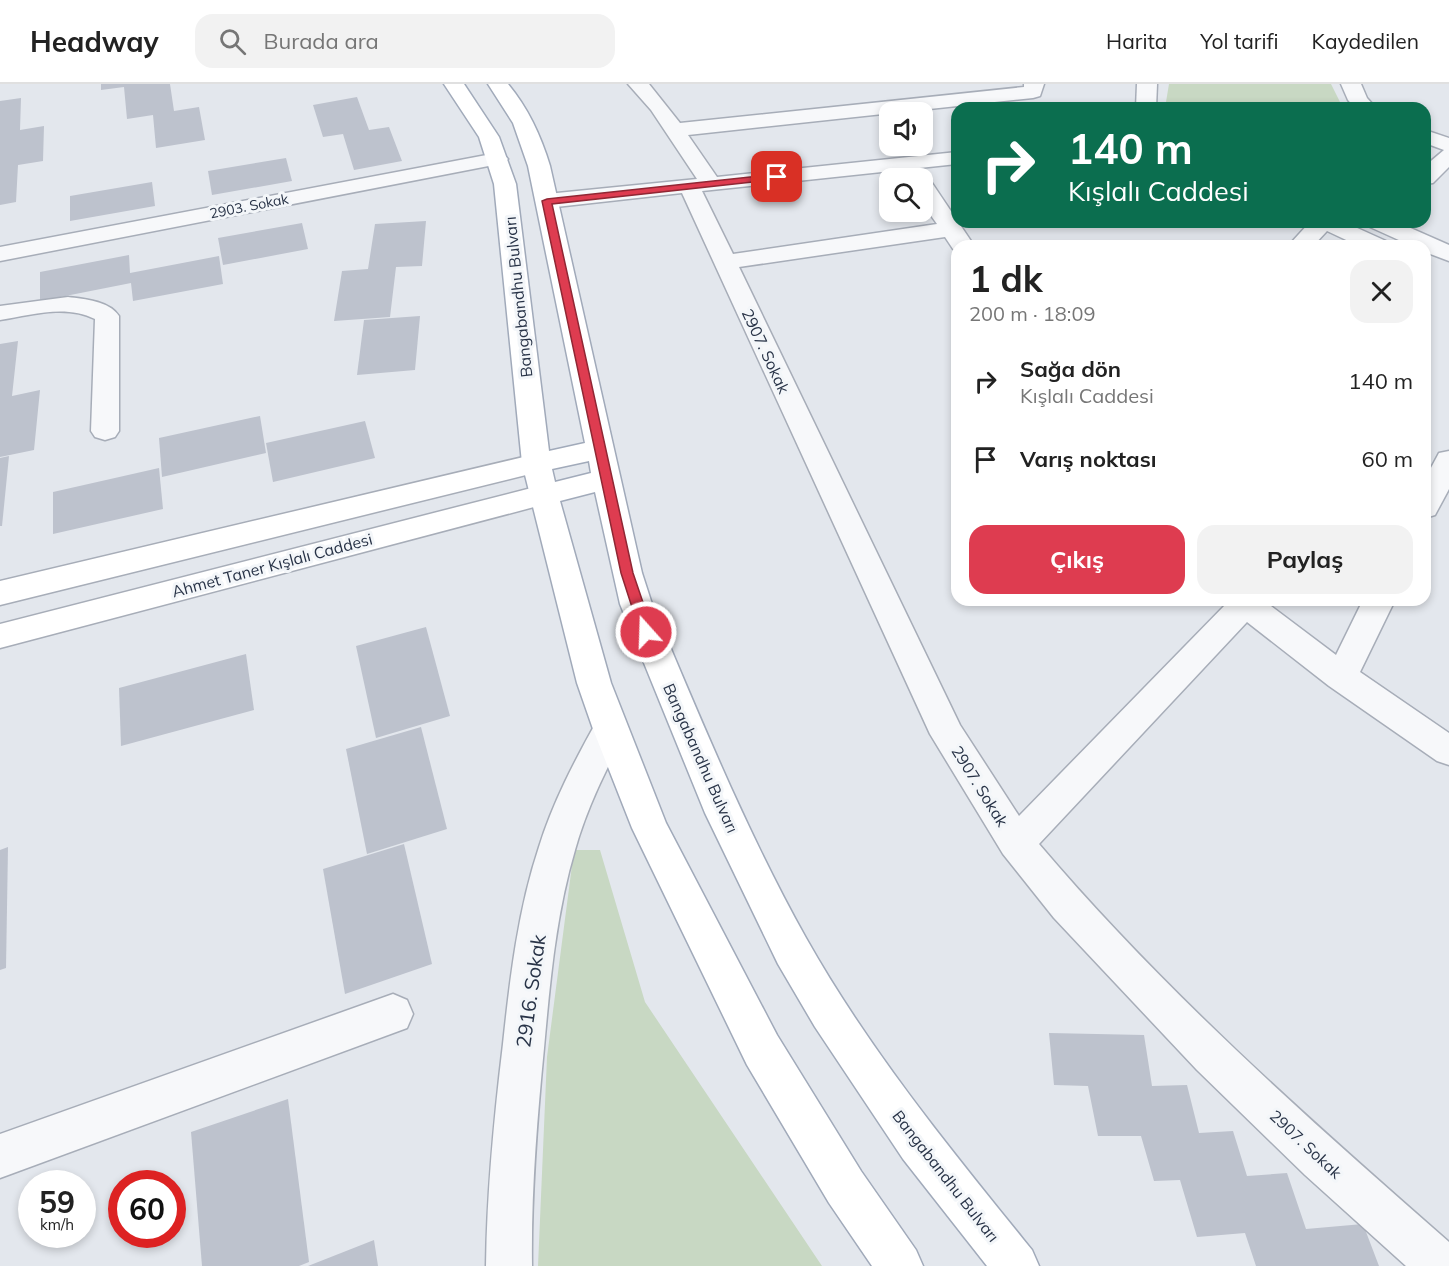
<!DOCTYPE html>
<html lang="tr">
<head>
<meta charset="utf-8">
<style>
  :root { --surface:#fff; --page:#f2f2f2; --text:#222; --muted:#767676; --line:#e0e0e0; --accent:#de3c50 }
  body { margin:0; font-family:Mulish,sans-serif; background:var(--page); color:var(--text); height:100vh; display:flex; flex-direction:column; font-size:22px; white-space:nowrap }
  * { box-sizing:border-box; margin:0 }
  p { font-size:20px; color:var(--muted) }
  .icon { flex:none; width:33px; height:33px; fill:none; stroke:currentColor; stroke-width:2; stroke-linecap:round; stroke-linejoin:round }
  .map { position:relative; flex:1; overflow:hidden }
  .drawer { position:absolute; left:951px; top:156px; width:480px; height:366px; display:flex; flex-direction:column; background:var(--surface); border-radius:18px; box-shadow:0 3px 9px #0003 }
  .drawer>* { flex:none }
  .banner { position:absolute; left:951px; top:18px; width:480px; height:126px; border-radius:18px; box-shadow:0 3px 9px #0003; background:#0b6e4f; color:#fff; overflow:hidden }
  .tools { position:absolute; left:879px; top:18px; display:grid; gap:12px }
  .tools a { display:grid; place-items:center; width:54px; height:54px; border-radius:12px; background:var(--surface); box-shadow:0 3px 9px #0003; font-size:30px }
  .speed { position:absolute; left:18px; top:1086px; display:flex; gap:12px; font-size:30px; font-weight:700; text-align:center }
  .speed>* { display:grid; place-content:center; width:78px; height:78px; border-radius:50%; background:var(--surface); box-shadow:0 3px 9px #0003; line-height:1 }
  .speed small { font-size:15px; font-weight:400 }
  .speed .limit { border:9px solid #d22; background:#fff; color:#111 }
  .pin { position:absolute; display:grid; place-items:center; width:51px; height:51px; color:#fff; margin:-26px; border-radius:12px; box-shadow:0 3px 9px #0006 }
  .me { position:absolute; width:66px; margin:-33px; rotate:340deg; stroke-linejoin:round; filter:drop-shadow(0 0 4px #0008) }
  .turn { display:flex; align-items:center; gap:21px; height:126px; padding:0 18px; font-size:27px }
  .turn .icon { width:78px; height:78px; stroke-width:2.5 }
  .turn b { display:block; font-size:42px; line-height:51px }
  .round { display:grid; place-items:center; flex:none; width:63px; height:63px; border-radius:18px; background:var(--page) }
  .summary { display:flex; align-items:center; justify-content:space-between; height:102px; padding:0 18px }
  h1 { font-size:36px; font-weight:700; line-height:45px }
  .button { display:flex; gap:12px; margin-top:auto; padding:12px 18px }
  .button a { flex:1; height:69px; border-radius:18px; background:var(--accent); color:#fff; font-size:24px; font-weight:700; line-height:69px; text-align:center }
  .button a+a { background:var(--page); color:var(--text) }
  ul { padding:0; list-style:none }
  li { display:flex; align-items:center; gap:18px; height:78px; padding:0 18px }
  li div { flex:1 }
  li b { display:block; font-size:22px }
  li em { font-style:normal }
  header { display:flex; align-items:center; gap:36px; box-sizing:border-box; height:84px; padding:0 30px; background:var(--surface); border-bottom:2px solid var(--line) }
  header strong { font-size:28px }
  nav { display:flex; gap:33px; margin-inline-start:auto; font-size:21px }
  .search { width:420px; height:54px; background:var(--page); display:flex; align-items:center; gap:15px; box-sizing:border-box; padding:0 21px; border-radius:18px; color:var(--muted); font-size:22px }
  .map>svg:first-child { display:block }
  .green { fill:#c8d8c3 }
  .building { fill:#bdc2cd }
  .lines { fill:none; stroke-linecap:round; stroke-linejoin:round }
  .street-casing { stroke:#a7adb8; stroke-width:3 }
  .secondary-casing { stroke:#a7adb8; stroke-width:3 }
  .primary-casing { stroke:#a1aaba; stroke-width:3 }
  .street { fill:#f7f8fa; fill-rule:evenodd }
  .secondary { fill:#fff; fill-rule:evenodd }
  .primary { fill:#fff; fill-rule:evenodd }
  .route { fill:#de3c50; stroke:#902734; stroke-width:1.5 }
  .labels { text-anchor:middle; stroke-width:6; stroke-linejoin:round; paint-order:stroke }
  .far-street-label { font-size:14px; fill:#283347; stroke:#f3f6f9 }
  .street-label { font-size:16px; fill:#283347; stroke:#f3f6f9 }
  .near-street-label { font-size:20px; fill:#283347; stroke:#f3f6f9 }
</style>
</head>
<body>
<header>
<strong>Headway</strong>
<div class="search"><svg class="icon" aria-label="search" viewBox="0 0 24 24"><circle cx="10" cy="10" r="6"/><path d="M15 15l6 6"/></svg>Burada ara</div>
<nav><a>Harita</a><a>Yol tarifi</a><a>Kaydedilen</a></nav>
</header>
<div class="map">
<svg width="1449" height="1182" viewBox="0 0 1449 1182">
  <rect width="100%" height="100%" fill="#e3e7ed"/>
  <g class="green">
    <polygon points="1169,0 1331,0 1343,24 1165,24"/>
    <polygon points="574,766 600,766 645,918 822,1182 538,1182 547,973"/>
  </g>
  <g class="building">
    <polygon points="101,0 170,0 174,27 199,23 205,56 156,64 153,31 127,35 124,3 101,6"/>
    <polygon points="357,13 369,46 389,43 402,77 354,86 343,50 323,53 313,21"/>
    <polygon points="21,14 20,46 44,42 43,77 18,81 16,118 0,121 0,17"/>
    <polygon points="286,74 292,97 212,111 208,87"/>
    <polygon points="152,98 155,122 70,137 70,112"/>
    <polygon points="426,137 422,182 396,183 390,233 334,237 342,187 368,185 375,140"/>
    <polygon points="302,139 308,165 223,181 218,154"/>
    <polygon points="129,171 130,189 219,172 223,200 133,217 131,199 40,217 40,188"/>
    <polygon points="420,232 415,286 357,291 364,236"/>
    <polygon points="18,257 12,312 40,306 34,366 0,373 0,260"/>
    <polygon points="260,332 266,369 162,393 159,354"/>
    <polygon points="365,337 375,374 273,398 266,359"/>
    <polygon points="9,372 2,442 0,442 0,374"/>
    <polygon points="159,384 163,425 53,450 53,408"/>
    <polygon points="426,543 450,632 376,654 356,562"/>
    <polygon points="246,570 254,626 121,662 119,604"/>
    <polygon points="421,643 447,745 367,770 346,665"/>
    <polygon points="404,760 432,880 345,910 323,785"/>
    <polygon points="8,763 6,884 0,886 0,766"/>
    <polygon points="1049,949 1144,951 1152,1002 1187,1001 1199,1049 1233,1047 1247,1092 1287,1089 1306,1145 1363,1140 1379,1182 1256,1182 1245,1149 1197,1153 1180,1096 1154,1097 1141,1052 1098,1052 1088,1002 1054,1001"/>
    <polygon points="288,1015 309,1178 299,1182 202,1182 191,1048"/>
    <polygon points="374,1156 378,1182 308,1182"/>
  </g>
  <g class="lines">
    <defs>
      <g id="street">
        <path d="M628,0H649L680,39L1024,3V0H1044L1040,12L1033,14L688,51L717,93L957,68V80L702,107L733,170L937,140L922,119V95L930,96L973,160L971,162H957V166L953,165L945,153L739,183L960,641L1019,732L1227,519L1225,516H1263L1336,571L1363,516H1395L1360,588L1449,649V681L1437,677L1329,602L1247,538L1039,760C1162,905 1306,1033 1449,1158V1182H1406L1305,1091L1197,986L1054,834L1003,770L930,650L682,109L547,124L539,122L536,117L539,112L547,110L697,95L651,26Z"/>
        <polygon points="1137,0 1157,0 1156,24 1136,24"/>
        <polygon points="1341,0 1361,0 1367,14 1376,24 1355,24 1348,16"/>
        <polygon points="1425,46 1449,54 1449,83 1433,99 1425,100 1425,82 1444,66 1425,59"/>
        <polygon points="497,69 504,71 508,75 504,79 0,177 0,163"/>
        <polygon points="1310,138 1344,138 1386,157 1390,162 1359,162 1327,147 1313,162 1288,162"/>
        <polygon points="1367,138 1397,138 1449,161 1449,177 1425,168 1425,162 1412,162 1370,143"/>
        <path d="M68,213C85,215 109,217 119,232V347L115,353L105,356L95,353L91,347L95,235C66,220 30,231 0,236V222Z"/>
        <polygon points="1449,367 1449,405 1435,431 1425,434 1425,395 1439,369"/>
        <path d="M610,631L622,635L627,645C607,684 587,723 575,766C556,830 550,897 544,964C537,1036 531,1109 532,1182H486C487,1107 494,1034 503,960C510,894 518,826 539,763C553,718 575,676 598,635Z"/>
        <polygon points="393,910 407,916 413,930 407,944 0,1094 0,1050"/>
      </g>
      <g id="secondary">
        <polygon points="536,370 546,372 550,379 546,386 0,521 0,497"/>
        <polygon points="543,401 553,404 557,411 553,418 0,564 0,540"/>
      </g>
      <path id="primary" d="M444,0H464L499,53L516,100L549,367L585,359L528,82L513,39L488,0H508C528,24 541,52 550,82L642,489L652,520C700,633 746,747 806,854C869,966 951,1066 1032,1166L1039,1182H987L903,1075L815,943L778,880L705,729L620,520L595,408L560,417L611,599L666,739L777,951L861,1087L916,1166L923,1182H872L829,1119L747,981L632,744L593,645L577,599L522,379L494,100L479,53ZM589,377L591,389L555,398L552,385Z"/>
    </defs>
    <use href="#street" class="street-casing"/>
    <use href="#secondary" class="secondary-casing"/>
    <use href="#primary" class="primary-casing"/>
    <use href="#street" class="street"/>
    <use href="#secondary" class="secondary"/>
    <use href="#primary" class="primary"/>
  </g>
  <polygon class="route" points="777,90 781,93 780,95 552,120 633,489 653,548 646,553 640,548 621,489 542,117 547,115"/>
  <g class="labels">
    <g class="far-street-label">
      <text transform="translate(249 122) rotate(-11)" y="5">2903. Sokak</text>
    </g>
    <g class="street-label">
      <text transform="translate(518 213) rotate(-96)" y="6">Bangabandhu Bulvarı</text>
      <text transform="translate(766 267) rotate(65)" y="6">2907. Sokak</text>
      <text transform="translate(272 481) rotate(-15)" y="6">Ahmet Taner Kışlalı Caddesi</text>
      <text transform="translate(701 674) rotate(66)" y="6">Bangabandhu Bulvarı</text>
      <text transform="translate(980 702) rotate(58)" y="6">2907. Sokak</text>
      <text transform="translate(1306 1060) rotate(43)" y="6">2907. Sokak</text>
      <text transform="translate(946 1092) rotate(52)" y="6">Bangabandhu Bulvarı</text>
    </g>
    <g class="near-street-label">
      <text transform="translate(531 907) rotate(-82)" y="7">2916. Sokak</text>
    </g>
  </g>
</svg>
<div class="tools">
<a><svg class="icon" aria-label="sound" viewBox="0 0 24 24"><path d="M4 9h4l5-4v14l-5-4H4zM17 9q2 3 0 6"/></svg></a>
<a><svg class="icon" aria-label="search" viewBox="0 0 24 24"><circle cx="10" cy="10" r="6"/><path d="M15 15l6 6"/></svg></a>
</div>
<div class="speed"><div>59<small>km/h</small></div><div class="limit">60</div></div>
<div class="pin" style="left:777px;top:93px;background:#d93025"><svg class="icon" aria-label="arrive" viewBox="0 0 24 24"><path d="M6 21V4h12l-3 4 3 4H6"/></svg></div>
<svg class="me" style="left:646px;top:548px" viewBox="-20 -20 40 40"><circle r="17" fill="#de3c50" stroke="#fff" stroke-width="3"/><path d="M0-11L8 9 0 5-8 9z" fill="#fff"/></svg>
<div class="banner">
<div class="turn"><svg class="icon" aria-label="right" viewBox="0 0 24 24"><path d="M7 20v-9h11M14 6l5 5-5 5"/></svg><div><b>140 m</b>Kışlalı Caddesi</div></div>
</div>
<section class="drawer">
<div class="summary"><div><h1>1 dk</h1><p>200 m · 18:09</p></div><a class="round"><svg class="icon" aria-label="close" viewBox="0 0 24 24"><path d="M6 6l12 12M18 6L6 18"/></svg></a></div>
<ul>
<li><svg class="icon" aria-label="right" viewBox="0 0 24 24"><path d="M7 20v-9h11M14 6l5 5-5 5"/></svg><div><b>Sağa dön</b><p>Kışlalı Caddesi</p></div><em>140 m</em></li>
<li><svg class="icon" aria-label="arrive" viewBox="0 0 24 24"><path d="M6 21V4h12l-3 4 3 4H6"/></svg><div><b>Varış noktası</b></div><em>60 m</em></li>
</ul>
<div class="button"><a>Çıkış</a><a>Paylaş</a></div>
</section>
</div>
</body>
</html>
